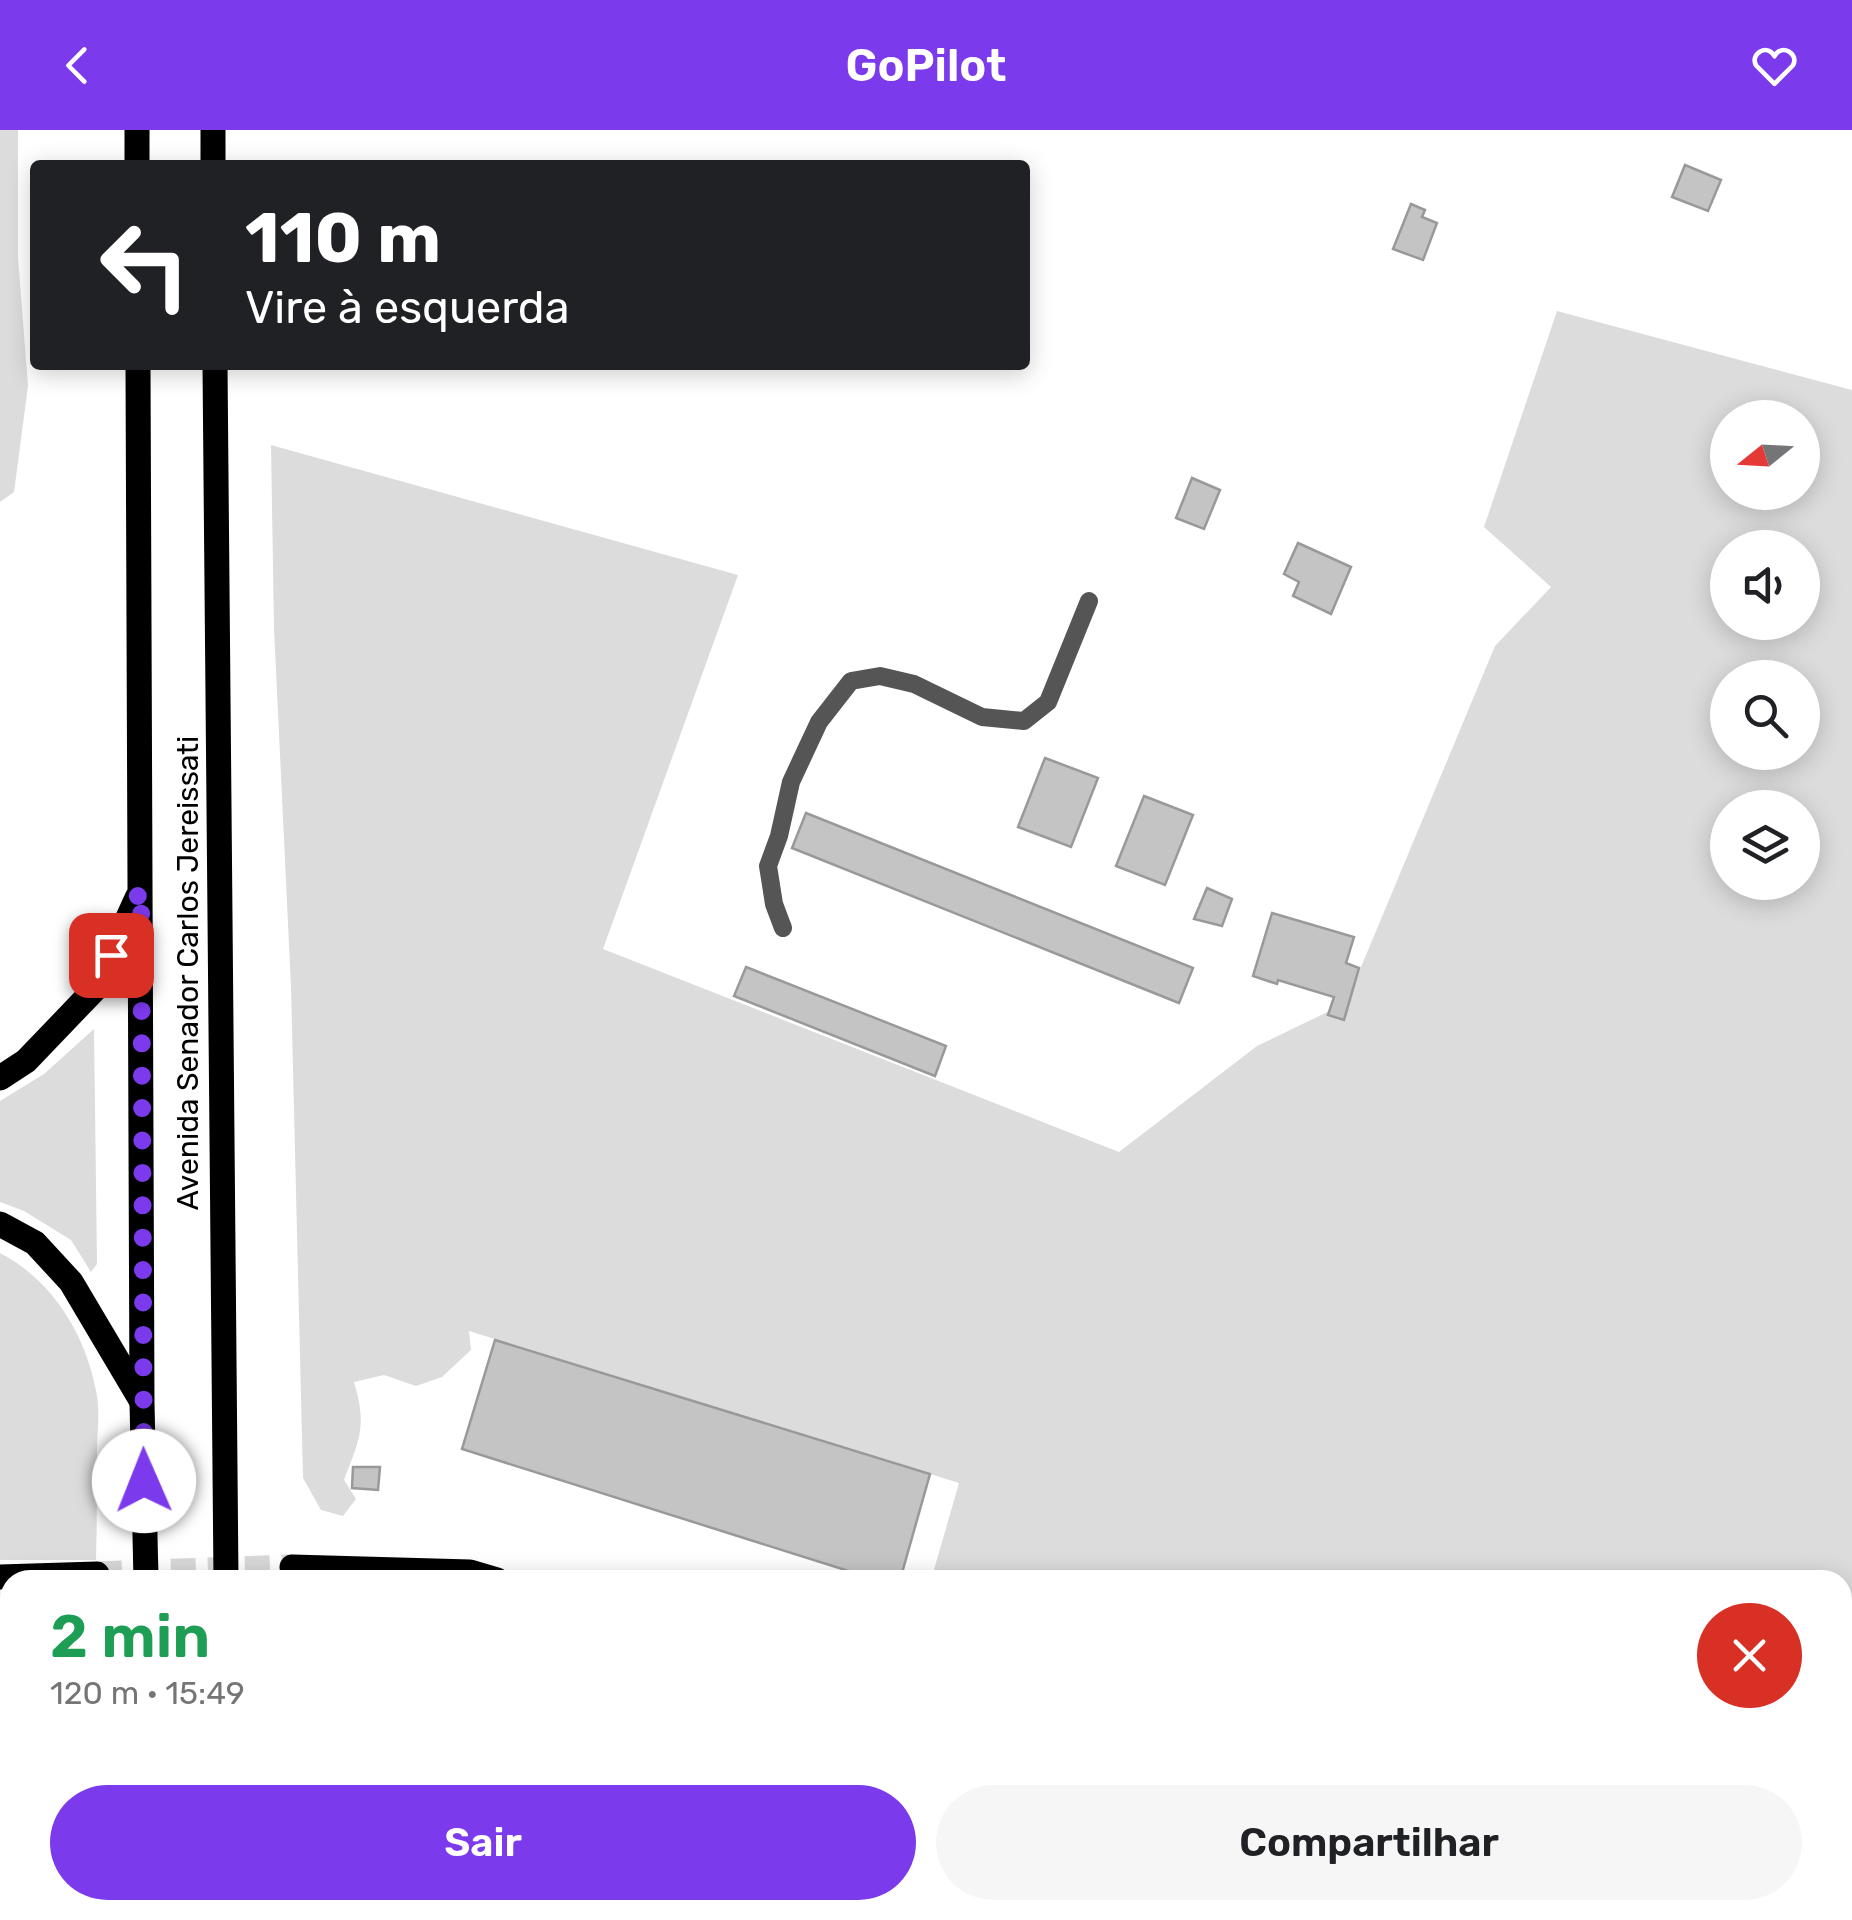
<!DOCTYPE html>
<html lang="pt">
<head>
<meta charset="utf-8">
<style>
  :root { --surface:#fff; --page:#f6f6f6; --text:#202124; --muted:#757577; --accent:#7c3aed }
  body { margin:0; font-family:Rubik,sans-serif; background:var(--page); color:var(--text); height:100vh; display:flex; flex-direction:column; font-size:38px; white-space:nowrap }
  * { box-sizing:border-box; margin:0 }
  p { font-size:32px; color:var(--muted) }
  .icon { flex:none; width:55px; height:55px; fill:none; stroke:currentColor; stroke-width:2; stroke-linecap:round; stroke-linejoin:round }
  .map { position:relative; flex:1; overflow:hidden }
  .panel { position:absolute; left:0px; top:1440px; width:1852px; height:350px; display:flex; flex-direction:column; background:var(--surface); border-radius:30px 30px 0 0; box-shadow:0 5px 25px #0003 }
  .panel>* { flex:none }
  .banner { position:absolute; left:30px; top:30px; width:1000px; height:210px; border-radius:10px; box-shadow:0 5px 25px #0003; background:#202124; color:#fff; overflow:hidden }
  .needle { width:65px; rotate:252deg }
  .tools { position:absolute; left:1710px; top:270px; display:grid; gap:20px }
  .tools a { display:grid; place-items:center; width:110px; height:110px; border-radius:50%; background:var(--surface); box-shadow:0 5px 25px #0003; font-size:50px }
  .pin { position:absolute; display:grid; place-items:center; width:85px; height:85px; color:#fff; margin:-42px; border-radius:20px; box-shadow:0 5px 15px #0006 }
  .me { position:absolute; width:110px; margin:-55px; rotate:359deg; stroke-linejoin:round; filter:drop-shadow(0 0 8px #0008) }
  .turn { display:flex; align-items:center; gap:35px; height:210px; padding:0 50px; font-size:45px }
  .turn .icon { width:130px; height:130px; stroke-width:2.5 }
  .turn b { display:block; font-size:70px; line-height:85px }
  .round { display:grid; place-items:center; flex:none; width:105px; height:105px; border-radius:52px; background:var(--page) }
  .summary { display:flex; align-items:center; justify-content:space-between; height:170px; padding:0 50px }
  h1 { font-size:60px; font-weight:600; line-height:75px; color:#1e9e55 }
  .action { display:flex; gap:20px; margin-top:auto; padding:20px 50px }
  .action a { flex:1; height:115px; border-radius:60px; background:var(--accent); color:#fff; font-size:40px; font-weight:600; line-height:115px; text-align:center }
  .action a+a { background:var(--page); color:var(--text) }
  header { display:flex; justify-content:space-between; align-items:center; height:130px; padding:0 50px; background:var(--accent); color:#fff; font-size:45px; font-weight:600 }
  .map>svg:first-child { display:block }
  .green { fill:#dcdcdc; fill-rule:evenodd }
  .building { fill:#c4c4c4; stroke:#999; stroke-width:2.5 }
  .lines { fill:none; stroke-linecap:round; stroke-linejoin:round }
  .primary-tunnel { stroke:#d9d9d9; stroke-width:25; stroke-dasharray:25 12; stroke-linecap:butt }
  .lane { stroke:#555; stroke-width:18 }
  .primary { stroke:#000; stroke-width:25 }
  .route { stroke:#7c3aed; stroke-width:18; stroke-dasharray:0 32.4 }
  .labels { text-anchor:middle; stroke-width:9; stroke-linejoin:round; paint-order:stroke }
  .street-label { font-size:30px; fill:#000; stroke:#fff }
</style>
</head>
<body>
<header><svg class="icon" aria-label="back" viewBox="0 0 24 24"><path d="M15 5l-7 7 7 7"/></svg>GoPilot<svg class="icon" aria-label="heart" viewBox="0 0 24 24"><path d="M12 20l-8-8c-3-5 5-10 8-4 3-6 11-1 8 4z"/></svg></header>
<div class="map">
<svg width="1852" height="1790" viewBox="0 0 1852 1790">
  <rect width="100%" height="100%" fill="#fff"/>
  <g class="green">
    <polygon points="0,0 18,0 18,127 28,256 14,362 0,372"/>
    <path d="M1557,181L1852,260V1790H833L836,1780H1842V1450H931L959,1353L469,1201L471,1220L442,1247L416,1256L384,1245L354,1252C367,1295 360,1309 344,1350L356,1369L343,1386L321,1380L303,1348L291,857L274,498L271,315L738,445L603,819L1119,1022L1257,916L1346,873L1495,516L1551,457L1484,397ZM1728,288H1802V362H1728ZM1728,418H1802V492H1728ZM1728,548H1802V622H1728ZM1728,678H1802V752H1728Z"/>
    <polygon points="94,899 97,1134 91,1142 71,1110 24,1081 0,1072 0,971 44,944"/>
    <path d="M0,1123C54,1151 87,1207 97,1266C100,1283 97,1303 97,1321C97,1357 97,1394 96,1430H0Z"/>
    <polygon points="0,1521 10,1521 10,1780 105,1780 106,1790 0,1790"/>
    <polygon points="328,1780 593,1780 583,1790 338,1790"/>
  </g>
  <g class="building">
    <polygon points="1685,35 1721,50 1708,81 1672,67"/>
    <polygon points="1411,74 1425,80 1422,87 1437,93 1423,130 1393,119"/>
    <polygon points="1192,348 1220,360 1204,399 1176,388"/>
    <polygon points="1298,413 1351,437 1331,484 1293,466 1299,452 1284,444"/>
    <polygon points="1045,628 1098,648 1071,717 1018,697"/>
    <polygon points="1144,666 1193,685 1165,755 1116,736"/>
    <polygon points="806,683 1193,838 1179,873 792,718"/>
    <polygon points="1207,758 1232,769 1222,796 1194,789"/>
    <polygon points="1272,783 1354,807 1346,833 1359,838 1344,890 1328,885 1334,867 1278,850 1277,854 1253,846"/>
    <polygon points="746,837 946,916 935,946 734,866"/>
    <polygon points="495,1210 930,1344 900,1450 877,1450 462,1319"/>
    <polygon points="353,1337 380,1337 378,1360 352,1358"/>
  </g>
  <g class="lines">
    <polyline class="primary-tunnel" points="97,1444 292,1437"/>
    <polyline class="lane" points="783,798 774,774 768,736 779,706 791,652 819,592 851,551 880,546 914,554 982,587 1024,591 1048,572 1089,471"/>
    <g class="primary">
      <polyline points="137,0 137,35"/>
      <polyline points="213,0 213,35"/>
      <polyline points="138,235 142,1273 146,1450"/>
      <polyline points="215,235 226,1450"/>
      <polyline points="0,948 26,931 96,858 137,768"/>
      <polyline points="0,1094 35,1113 71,1152 141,1270"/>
      <polyline points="292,1437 470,1442 497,1450"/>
      <polyline points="0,1447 97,1444"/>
      <polyline points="0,1496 10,1495"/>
      <polyline points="149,1780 149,1790"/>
      <polyline points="233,1780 233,1790"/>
      <polyline points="300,1780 309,1790"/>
      <polyline points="623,1790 632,1780"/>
      <polyline points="678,1790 682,1780"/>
    </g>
  </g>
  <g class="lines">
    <polyline class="route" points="111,825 141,759 144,1351"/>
  </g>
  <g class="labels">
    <g class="street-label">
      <text transform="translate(188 843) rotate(-90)" y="10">Avenida Senador Carlos Jereissati</text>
    </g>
  </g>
</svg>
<div class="tools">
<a><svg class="needle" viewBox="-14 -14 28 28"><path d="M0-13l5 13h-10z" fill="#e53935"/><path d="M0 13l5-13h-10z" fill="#757577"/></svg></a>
<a><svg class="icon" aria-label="sound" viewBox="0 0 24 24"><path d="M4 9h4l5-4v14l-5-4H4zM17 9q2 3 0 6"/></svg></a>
<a><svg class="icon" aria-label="search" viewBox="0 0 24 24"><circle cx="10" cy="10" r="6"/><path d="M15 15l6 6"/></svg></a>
<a><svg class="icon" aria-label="layers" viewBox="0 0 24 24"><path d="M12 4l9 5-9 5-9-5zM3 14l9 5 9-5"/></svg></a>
</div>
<div class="pin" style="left:111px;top:825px;background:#d93025"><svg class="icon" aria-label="arrive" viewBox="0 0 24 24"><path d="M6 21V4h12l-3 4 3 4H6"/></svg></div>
<svg class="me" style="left:144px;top:1351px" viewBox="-20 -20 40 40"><circle r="19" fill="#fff"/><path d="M0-13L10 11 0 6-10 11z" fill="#7c3aed"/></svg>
<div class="banner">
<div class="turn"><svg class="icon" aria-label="left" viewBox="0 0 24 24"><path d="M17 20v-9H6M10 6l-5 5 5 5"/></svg><div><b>110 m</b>Vire à esquerda</div></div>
</div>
<section class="panel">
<div class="summary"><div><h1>2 min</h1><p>120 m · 15:49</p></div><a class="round" style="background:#d93025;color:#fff"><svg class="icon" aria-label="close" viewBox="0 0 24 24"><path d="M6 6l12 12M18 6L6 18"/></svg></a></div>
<div class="action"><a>Sair</a><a>Compartilhar</a></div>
</section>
</div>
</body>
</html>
